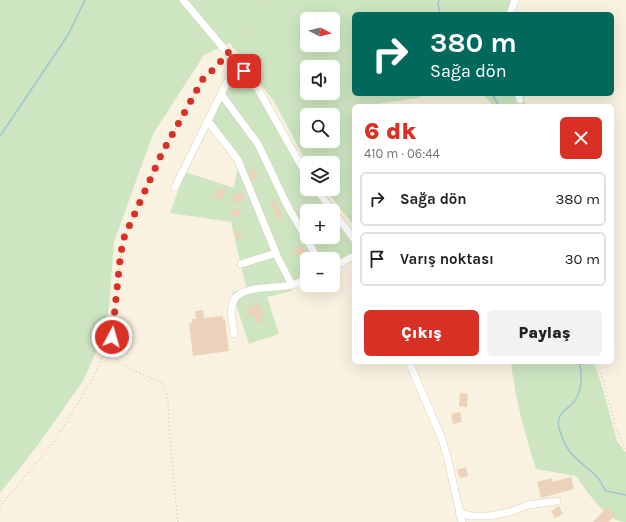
<!DOCTYPE html>
<html lang="tr">
<head>
<meta charset="utf-8">
<style>
  :root { --surface:#fff; --page:#f2f2f2; --text:#222; --muted:#767676; --line:#e0e0e0; --accent:#d93025 }
  body { margin:0; font-family:Karla,sans-serif; background:var(--page); color:var(--text); height:100vh; display:flex; flex-direction:column; font-size:15px; white-space:nowrap }
  * { box-sizing:border-box; margin:0 }
  p { font-size:13px; color:var(--muted) }
  .icon { flex:none; width:22px; height:22px; fill:none; stroke:currentColor; stroke-width:2; stroke-linecap:round; stroke-linejoin:round }
  .map { position:relative; flex:1; overflow:hidden }
  .panel { position:absolute; left:352px; top:104px; width:262px; height:260px; display:flex; flex-direction:column; background:var(--surface); border-radius:6px; box-shadow:0 4px 16px #0002 }
  .panel>* { flex:none }
  .hud { position:absolute; left:352px; top:12px; width:262px; height:84px; border-radius:6px; box-shadow:0 4px 16px #0002; background:#00695c; color:#fff; overflow:hidden }
  .needle { width:26px; rotate:97deg }
  .buttons { position:absolute; left:300px; top:12px; display:grid; gap:8px }
  .buttons a { display:grid; place-items:center; width:40px; height:40px; border-radius:6px; background:var(--surface); box-shadow:0 4px 16px #0002; font-size:20px }
  .pin { position:absolute; display:grid; place-items:center; width:34px; height:34px; color:#fff; margin:-17px; border-radius:8px; box-shadow:0 2px 6px #0006 }
  .me { position:absolute; width:44px; margin:-22px; rotate:6deg; stroke-linejoin:round; filter:drop-shadow(0 0 3px #0008) }
  .turn { display:flex; align-items:center; gap:14px; height:84px; padding:0 12px; font-size:18px }
  .turn .icon { width:52px; height:52px; stroke-width:2.5 }
  .turn b { display:block; font-size:28px; line-height:34px }
  .round { display:grid; place-items:center; flex:none; width:42px; height:42px; border-radius:6px; background:var(--page) }
  .head { display:flex; align-items:center; justify-content:space-between; height:68px; padding:0 12px }
  h1 { font-size:24px; font-weight:800; line-height:30px; color:var(--accent) }
  .primary-button { display:flex; gap:8px; margin-top:auto; padding:8px 12px }
  .primary-button a { flex:1; height:46px; border-radius:6px; background:var(--accent); color:#fff; font-size:16px; font-weight:800; line-height:46px; text-align:center }
  .primary-button a+a { background:var(--page); color:var(--text) }
  ul { padding:0; list-style:none }
  li { display:flex; align-items:center; gap:12px; height:54px; margin:0 8px 6px; padding:0 4px; border:2px solid var(--line); border-radius:6px }
  li div { flex:1 }
  li b { display:block; font-size:15px }
  li em { font-style:normal }
  .map>svg:first-child { display:block }
  .green { fill:#cde5c1; fill-rule:evenodd }
  .lines { fill:none; stroke-linecap:round; stroke-linejoin:round }
  .stream { stroke:#9fc5d1; stroke-width:1.5 }
  .building { fill:#ecd2bb }
  .minor-casing { stroke:#dccebe; stroke-width:8 }
  .path { stroke:#d0b69f; stroke-width:1; stroke-dasharray:1 3; stroke-linecap:butt }
  .minor { stroke:#fff; stroke-width:7 }
  .route { stroke:#d93025; stroke-width:7; stroke-dasharray:0 12.6 }
</style>
</head>
<body>
<div class="map">
<svg width="626" height="522" viewBox="0 0 626 522">
  <rect width="100%" height="100%" fill="#f9f2e1"/>
  <g class="green">
    <path d="M0,0H517L513,14H354V94H425L418,98L363,106H354V226L325,189H333V163L307,164L275,103L230,43L204,55L153,134L114,242L109,307L101,341L83,381L38,445L0,493ZM307,19H333V45H307ZM307,67H333V93H307ZM307,115H333V141H307Z"/>
    <polygon points="238,71 243,75 257,92 307,182 307,189 312,189 327,211 307,211 307,237 333,237 333,218 354,246 354,253 333,264 333,259 307,259 307,277 289,284 292,291 267,297 279,334 249,344 232,293 246,287 231,222 170,213 185,172 234,188 238,165 210,129 221,100"/>
    <polygon points="483,94 523,94 526,106 493,106"/>
    <path d="M511,362H593L597,371L602,386L617,441L626,453V522C606,522 587,491 576,476L536,469C525,434 515,399 511,362Z"/>
  </g>
  <g class="lines">
    <g class="stream">
      <polyline points="439,0 438,4 440,14"/>
      <polyline points="492,94 499,106"/>
      <polyline points="0,136 68,35 85,0"/>
      <path d="M579,362C583,374 582,393 573,403C568,408 560,412 559,419C557,424 559,429 561,434C569,459 582,461 598,478C601,482 603,487 606,491L626,495"/>
    </g>
  </g>
  <g class="building">
    <polygon points="255,169 258,177 252,180 249,171"/>
    <polygon points="216,188 226,190 223,199 214,197"/>
    <polygon points="243,193 244,201 234,203 233,194"/>
    <polygon points="275,200 284,219 279,221 270,202"/>
    <polygon points="231,209 239,209 239,216 232,217"/>
    <polygon points="241,230 243,237 237,239 235,232"/>
    <polygon points="301,245 305,252 297,256 294,249"/>
    <polygon points="259,303 263,312 261,313 264,321 257,323 254,315 249,317 246,308"/>
    <polygon points="203,310 204,318 223,316 223,319 225,319 229,351 193,356 189,323 192,323 192,319 196,319 195,311"/>
    <polygon points="460,393 468,394 467,407 459,406"/>
    <polygon points="460,412 462,422 453,424 451,414"/>
    <polygon points="466,467 468,476 460,478 457,470"/>
    <polygon points="571,477 574,489 541,498 537,482 552,478 552,482"/>
    <polygon points="559,506 563,514 555,518 551,511"/>
    <polygon points="607,507 616,514 609,522 593,522"/>
  </g>
  <g class="lines">
    <defs>
      <g id="minor">
        <polyline points="183,0 258,89 307,176"/>
        <polyline points="510,14 515,0"/>
        <polyline points="221,94 258,144 287,205 318,259"/>
        <polyline points="518,94 520,100"/>
        <polyline points="208,121 238,160 278,258 292,285"/>
        <polyline points="175,187 237,62"/>
        <polyline points="316,189 354,239"/>
        <polyline points="241,264 276,253"/>
        <polyline points="333,267 354,256"/>
        <path d="M234,334C233,323 229,310 234,300C240,286 274,288 286,286C294,285 300,282 307,279"/>
        <polyline points="409,362 442,439 448,460 462,522"/>
        <polyline points="459,513 471,516 489,516 510,512 528,505 557,501"/>
      </g>
    </defs>
    <use href="#minor" class="minor-casing"/>
    <g class="path">
      <polyline points="232,48 253,24 268,0"/>
      <path d="M595,362C611,390 609,423 626,449"/>
      <polyline points="0,507 55,440 90,383 112,338"/>
      <polyline points="178,522 169,429 168,401 166,391 161,382 130,369 120,363 116,359 113,352 112,337 120,260 123,240 162,153 203,79 217,67 224,58"/>
    </g>
    <use href="#minor" class="minor"/>
  </g>
  <g class="lines">
    <polyline class="route" points="112,337 120,260 123,240 162,153 203,79 217,66 228,52 244,71"/>
  </g>
</svg>
<div class="buttons">
<a><svg class="needle" viewBox="-14 -14 28 28"><path d="M0-13l5 13h-10z" fill="#e53935"/><path d="M0 13l5-13h-10z" fill="#767676"/></svg></a>
<a><svg class="icon" aria-label="sound" viewBox="0 0 24 24"><path d="M4 9h4l5-4v14l-5-4H4zM17 9q2 3 0 6"/></svg></a>
<a><svg class="icon" aria-label="search" viewBox="0 0 24 24"><circle cx="10" cy="10" r="6"/><path d="M15 15l6 6"/></svg></a>
<a><svg class="icon" aria-label="layers" viewBox="0 0 24 24"><path d="M12 4l9 5-9 5-9-5zM3 14l9 5 9-5"/></svg></a>
<a>+</a>
<a>−</a>
</div>
<div class="pin" style="left:244px;top:71px;background:#d93025"><svg class="icon" aria-label="arrive" viewBox="0 0 24 24"><path d="M6 21V4h12l-3 4 3 4H6"/></svg></div>
<svg class="me" style="left:112px;top:337px" viewBox="-20 -20 40 40"><circle r="17" fill="#d93025" stroke="#fff" stroke-width="3"/><path d="M0-11L8 9 0 5-8 9z" fill="#fff"/></svg>
<div class="hud">
<div class="turn"><svg class="icon" aria-label="right" viewBox="0 0 24 24"><path d="M7 20v-9h11M14 6l5 5-5 5"/></svg><div><b>380 m</b>Sağa dön</div></div>
</div>
<section class="panel">
<div class="head"><div><h1>6 dk</h1><p>410 m · 06:44</p></div><a class="round" style="background:#d93025;color:#fff"><svg class="icon" aria-label="close" viewBox="0 0 24 24"><path d="M6 6l12 12M18 6L6 18"/></svg></a></div>
<ul>
<li><svg class="icon" aria-label="right" viewBox="0 0 24 24"><path d="M7 20v-9h11M14 6l5 5-5 5"/></svg><div><b>Sağa dön</b></div><em>380 m</em></li>
<li><svg class="icon" aria-label="arrive" viewBox="0 0 24 24"><path d="M6 21V4h12l-3 4 3 4H6"/></svg><div><b>Varış noktası</b></div><em>30 m</em></li>
</ul>
<div class="primary-button"><a>Çıkış</a><a>Paylaş</a></div>
</section>
</div>
</body>
</html>
